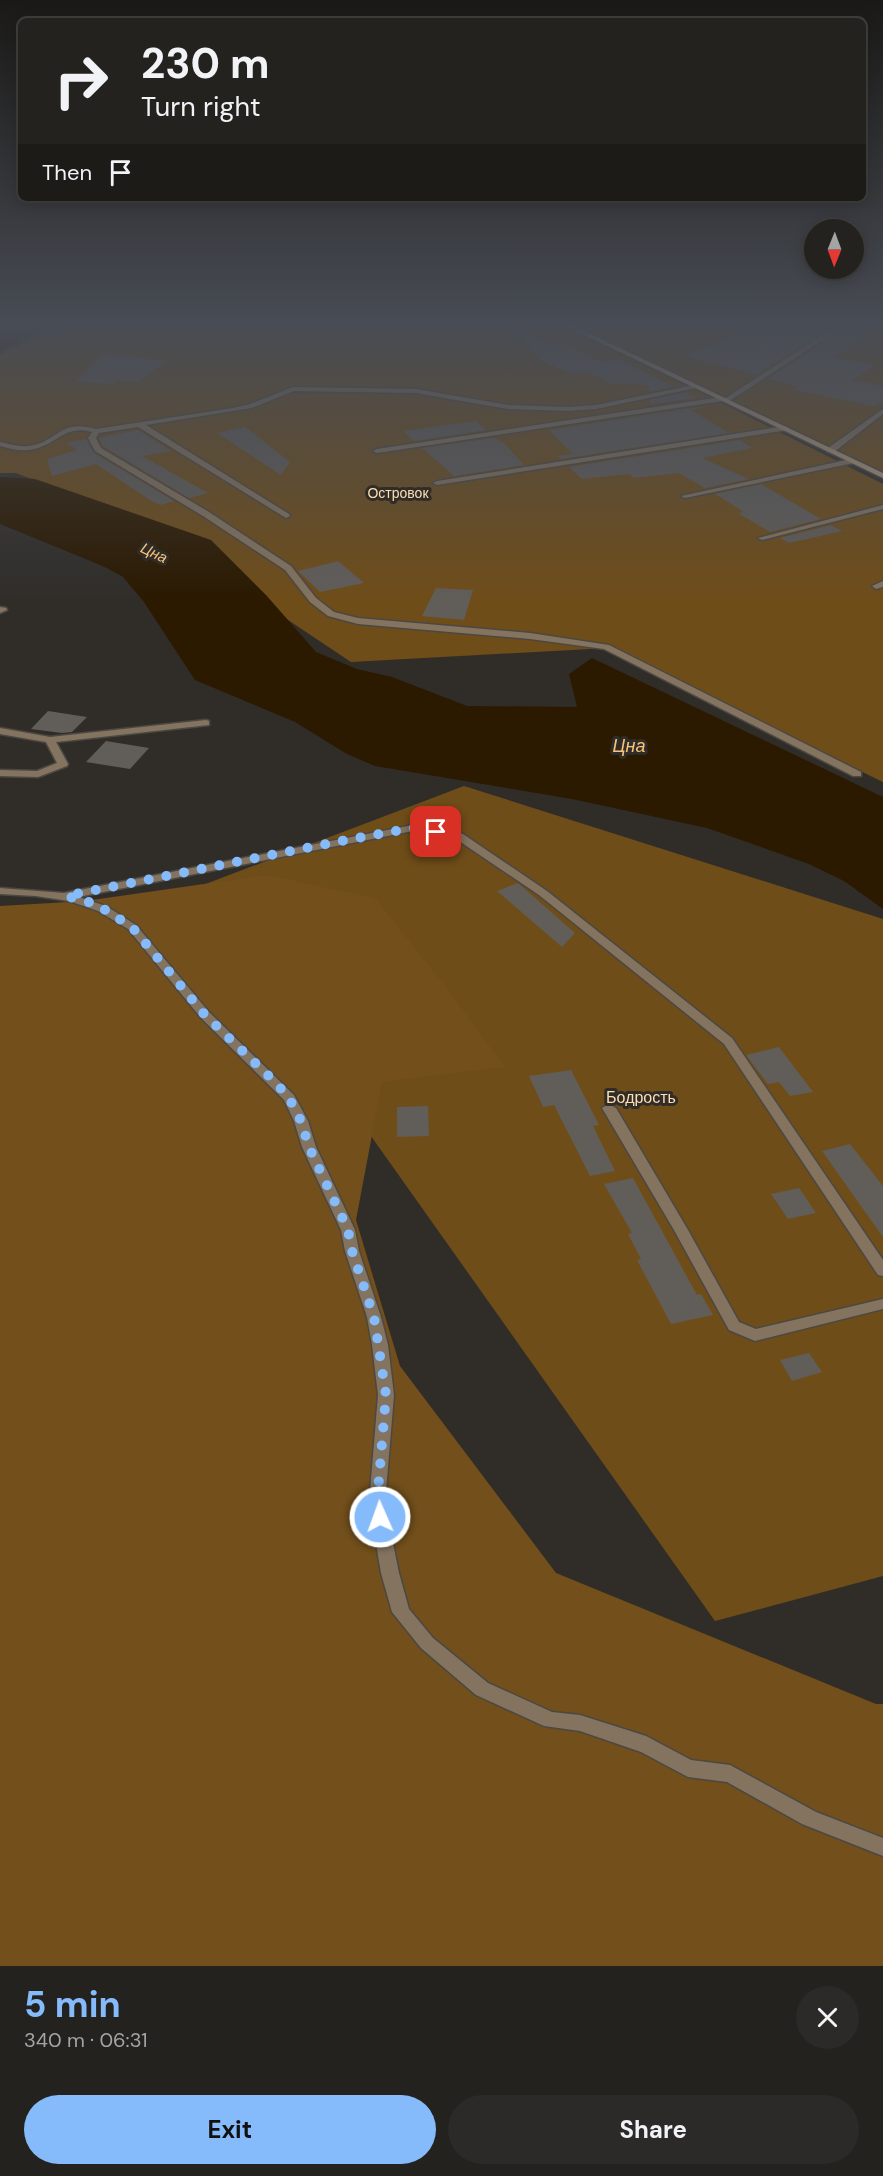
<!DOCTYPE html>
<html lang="en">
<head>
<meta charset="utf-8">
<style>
  :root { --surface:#24221f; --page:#2c2a28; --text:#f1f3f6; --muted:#a3a4a4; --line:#413f3d; --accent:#86bbfb }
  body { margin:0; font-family:"DM Sans",sans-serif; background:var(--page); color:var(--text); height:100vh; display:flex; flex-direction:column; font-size:22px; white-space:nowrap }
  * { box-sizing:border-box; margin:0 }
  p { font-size:20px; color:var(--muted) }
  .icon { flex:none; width:33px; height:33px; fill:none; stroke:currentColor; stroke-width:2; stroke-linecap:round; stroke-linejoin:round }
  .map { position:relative; height:1966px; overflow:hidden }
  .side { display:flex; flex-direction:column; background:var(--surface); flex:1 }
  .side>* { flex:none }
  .top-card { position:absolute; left:18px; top:18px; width:848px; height:183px; border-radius:9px; box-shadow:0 3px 15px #0003,0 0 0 2px var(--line); background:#24221f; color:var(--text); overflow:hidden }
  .needle { width:39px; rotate:181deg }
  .controls { position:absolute; left:804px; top:219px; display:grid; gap:12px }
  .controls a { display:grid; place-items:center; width:60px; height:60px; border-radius:50%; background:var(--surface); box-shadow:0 3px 15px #0003,0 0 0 2px var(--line); font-size:30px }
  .pin { position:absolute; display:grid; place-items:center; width:51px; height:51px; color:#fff; margin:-26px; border-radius:12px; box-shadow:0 3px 9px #0006 }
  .me { position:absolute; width:66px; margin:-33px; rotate:358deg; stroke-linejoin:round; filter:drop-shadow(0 0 4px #0008) }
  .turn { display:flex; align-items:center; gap:21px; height:126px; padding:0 24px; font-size:27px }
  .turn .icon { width:78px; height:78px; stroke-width:2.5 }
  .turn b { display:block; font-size:42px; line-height:51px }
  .then { display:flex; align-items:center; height:57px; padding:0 24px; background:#0003; gap:12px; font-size:22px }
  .round { display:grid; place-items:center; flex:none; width:63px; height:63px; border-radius:32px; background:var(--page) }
  .headline { display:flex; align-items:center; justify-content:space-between; height:102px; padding:0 24px }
  h1 { font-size:36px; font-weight:700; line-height:45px; color:var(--accent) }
  .primary-button { display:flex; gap:12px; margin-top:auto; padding:12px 24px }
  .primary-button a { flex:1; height:69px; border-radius:36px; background:var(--accent); color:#111; font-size:24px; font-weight:700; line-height:69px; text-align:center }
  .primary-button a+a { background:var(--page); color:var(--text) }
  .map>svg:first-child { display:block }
  .green { fill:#6f4d19 }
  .forest { fill:#724f1b }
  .water { fill:#2b1900 }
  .building { fill:#615d59 }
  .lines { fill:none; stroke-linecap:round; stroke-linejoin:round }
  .lane-casing { stroke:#4b4844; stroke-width:3 }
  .street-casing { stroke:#4b4844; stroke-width:3 }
  .secondary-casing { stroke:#4b4844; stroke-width:3 }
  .lane { fill:#84745f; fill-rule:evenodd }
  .street { fill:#84745f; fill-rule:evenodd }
  .secondary { fill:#b59b7a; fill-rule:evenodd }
  .route { stroke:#86bbfb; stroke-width:10; stroke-dasharray:0 18 }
  .labels { text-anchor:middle; stroke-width:6; stroke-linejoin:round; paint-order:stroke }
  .far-park-label { font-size:14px; fill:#feddb2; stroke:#302d29 }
  .far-water-label { font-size:15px; font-style:italic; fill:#fac379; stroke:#302d29 }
  .park-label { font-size:16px; fill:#feddb2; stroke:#302d29 }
  .water-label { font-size:18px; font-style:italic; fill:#fac379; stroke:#302d29 }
</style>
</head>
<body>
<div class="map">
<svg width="883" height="1966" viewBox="0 0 883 1966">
  <rect width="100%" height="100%" fill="#302d29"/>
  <g class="green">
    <polygon points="76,326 555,326 580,335 696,390 883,484 883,782 608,648 351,662 140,521 16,473 0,473 0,354 42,335"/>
    <polygon points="572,326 883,326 883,473 816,440"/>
    <polygon points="464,786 883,919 883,1576 715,1621 195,888"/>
  </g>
  <polygon class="forest" points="267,875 375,898 446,987 505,1067 382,1082 356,1220 400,1366 556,1573 876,1704 883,1704 883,1966 0,1966 0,906 85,901"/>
  <g class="water">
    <polygon points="0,326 59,326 24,338 0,351"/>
    <polygon points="0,477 35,479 211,540 266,595 316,652 357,669 392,677 467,706 577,707 569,674 592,658 883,797 883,909 844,881 809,864 707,828 572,799 375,766 347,754 295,722 195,680 144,602 123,577 105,567 0,524"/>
  </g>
  <g class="building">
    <polygon points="744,326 815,326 828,329 756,375 684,355 743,333"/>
    <polygon points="511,328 551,344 561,342 603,363 618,359 674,387 649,392 649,385 612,384 588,372 571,373 543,362"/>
    <polygon points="840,331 867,336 833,357 876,365 852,380 883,386 883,402 874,406 794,390 799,387 768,379"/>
    <polygon points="104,353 166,361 137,383 117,380 113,384 75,382"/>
    <polygon points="686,392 697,398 650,404 649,400"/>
    <polygon points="711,405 691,410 729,433 561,459 557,456 573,454 549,430"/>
    <polygon points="476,421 486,430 414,441 403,431"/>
    <polygon points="245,427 290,462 281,475 217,433"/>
    <polygon points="138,430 171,451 142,456 208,493 189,498 103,446 99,438"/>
    <polygon points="495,438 504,443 524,465 454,476 422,448"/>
    <polygon points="86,439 94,453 174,501 161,505 153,502 96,464 52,476 47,459 77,450 66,443"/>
    <polygon points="740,440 752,448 702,458 749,479 705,488 679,473 634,478 629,474 582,479 569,467"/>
    <polygon points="761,484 821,519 770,532 738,513 744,512 715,494"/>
    <polygon points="831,525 842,531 789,543 780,538"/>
    <polygon points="338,561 364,583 320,592 298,571"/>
    <polygon points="436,588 473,590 464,620 422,616"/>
    <polygon points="48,711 87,717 72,732 62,733 31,729"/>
    <polygon points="106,741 149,748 130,769 86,762"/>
    <polygon points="518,883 575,933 562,947 497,891"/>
    <polygon points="779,1047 813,1092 790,1096 779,1082 768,1084 746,1055"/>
    <polygon points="571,1070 599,1125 593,1126 615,1171 590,1176 554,1105 543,1107 529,1076"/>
    <polygon points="428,1106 429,1136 397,1137 397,1107"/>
    <polygon points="850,1144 883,1186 883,1237 822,1151"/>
    <polygon points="633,1178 697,1295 701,1294 713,1315 671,1324 637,1260 641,1259 628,1234 632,1233 604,1184"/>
    <polygon points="799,1188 816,1213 788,1219 771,1194"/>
    <polygon points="809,1353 822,1372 792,1381 780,1360"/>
  </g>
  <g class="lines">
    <defs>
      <polygon id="lane" points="883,409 883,414 834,452 828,452 828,448"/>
      <g id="street">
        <polygon points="590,326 602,326 580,333 577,331"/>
        <polygon points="836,326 844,326 728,402 724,402 723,401 377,453 373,451 377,449 721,397 724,399"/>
        <path d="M694,385L696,386V388L596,409L568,411L508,409L416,393L294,391L252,408L146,425L289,514L290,516L286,518L138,427L99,433L96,438L101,448L209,512L291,566L316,598L334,612L358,618L530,633L609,645L861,772V776H853L604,649L530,639L358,624L328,616L310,602L285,570L203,516L95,451L88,438L92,432C66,424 57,444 34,449C22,452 11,449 0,446V442C9,444 19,447 29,446C58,442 59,418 96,429L233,408L250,404L293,387L416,389L508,405L568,407L596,405Z"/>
        <polygon points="785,426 789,428 788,430 437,485 433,483 437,481"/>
        <polygon points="851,459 855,461 854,463 685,498 681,496"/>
        <polygon points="883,505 883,509 762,540 758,538"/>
        <polygon points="883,581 883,587 876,589 872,586"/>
        <polygon points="0,607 6,608 7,610 0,613"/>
        <polygon points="206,720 209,721 209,725 56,742 68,764 67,766 38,777 0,776 0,770 37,771 57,763 46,742 0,734 0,728 50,737"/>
        <polygon points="413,825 463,834 547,891 732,1038 883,1260 883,1276 878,1275 724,1044 539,895 456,839 413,831 78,897 106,906 136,925 209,1012 294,1095 308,1121 316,1147 355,1230 359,1251 381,1317 388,1345 394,1395 385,1503 399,1573 409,1609 433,1638 488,1683 552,1712 580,1715 646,1736 691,1760 730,1765 816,1812 883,1838 883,1856 802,1824 727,1782 688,1777 641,1752 580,1731 544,1726 476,1695 421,1648 392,1612 381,1573 369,1503 378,1395 372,1345 367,1317 345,1251 341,1230 302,1147 294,1121 284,1100 201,1018 128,929 98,911 69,901 36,896 0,894 0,888 64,893"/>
        <polygon points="609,1104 616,1108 688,1230 739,1322 756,1329 883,1299 883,1309 755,1341 729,1330 674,1230 602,1108"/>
      </g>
      <polygon id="secondary" points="561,326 572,326 582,330 883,473 883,478 578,332"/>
    </defs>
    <use href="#lane" class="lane-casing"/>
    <use href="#street" class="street-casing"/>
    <use href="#secondary" class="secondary-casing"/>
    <use href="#lane" class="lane"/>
    <use href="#street" class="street"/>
    <use href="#secondary" class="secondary"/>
  </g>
  <linearGradient id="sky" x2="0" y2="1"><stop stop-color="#1a1917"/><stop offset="0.54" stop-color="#484c54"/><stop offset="1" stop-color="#484c54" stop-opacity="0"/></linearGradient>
  <rect width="883" height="602" fill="url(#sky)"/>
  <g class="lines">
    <polyline class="route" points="380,1517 377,1503 386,1395 374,1317 352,1251 348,1230 309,1147 301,1121 289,1098 275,1082 205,1015 132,927 96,904 66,896 346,840 413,828 436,832"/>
  </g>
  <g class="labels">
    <g class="far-park-label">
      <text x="398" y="498">Островок</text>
    </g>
    <g class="far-water-label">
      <text transform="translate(154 553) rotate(26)" y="5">Цна</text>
    </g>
    <g class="park-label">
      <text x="641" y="1103">Бодрость</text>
    </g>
    <g class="water-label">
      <text x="629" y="752">Цна</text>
    </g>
  </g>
</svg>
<div class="controls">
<a><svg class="needle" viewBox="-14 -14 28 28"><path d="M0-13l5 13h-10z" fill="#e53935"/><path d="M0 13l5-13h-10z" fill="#a3a4a4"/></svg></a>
</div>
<div class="pin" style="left:436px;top:832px;background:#d93025"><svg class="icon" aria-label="arrive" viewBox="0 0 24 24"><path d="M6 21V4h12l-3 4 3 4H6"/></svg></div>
<svg class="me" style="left:380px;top:1517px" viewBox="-20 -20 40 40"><circle r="17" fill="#86bbfb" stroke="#fff" stroke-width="3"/><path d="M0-11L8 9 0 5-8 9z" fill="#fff"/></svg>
<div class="top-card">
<div class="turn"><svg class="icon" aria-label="right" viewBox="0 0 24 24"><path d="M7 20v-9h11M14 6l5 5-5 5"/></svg><div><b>230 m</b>Turn right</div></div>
<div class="then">Then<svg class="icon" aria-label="arrive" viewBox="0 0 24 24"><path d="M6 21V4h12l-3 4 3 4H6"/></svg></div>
</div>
</div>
<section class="side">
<div class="headline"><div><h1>5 min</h1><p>340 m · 06:31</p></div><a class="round"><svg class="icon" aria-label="close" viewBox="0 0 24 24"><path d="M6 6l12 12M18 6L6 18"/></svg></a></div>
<div class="primary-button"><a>Exit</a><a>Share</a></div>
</section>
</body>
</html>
